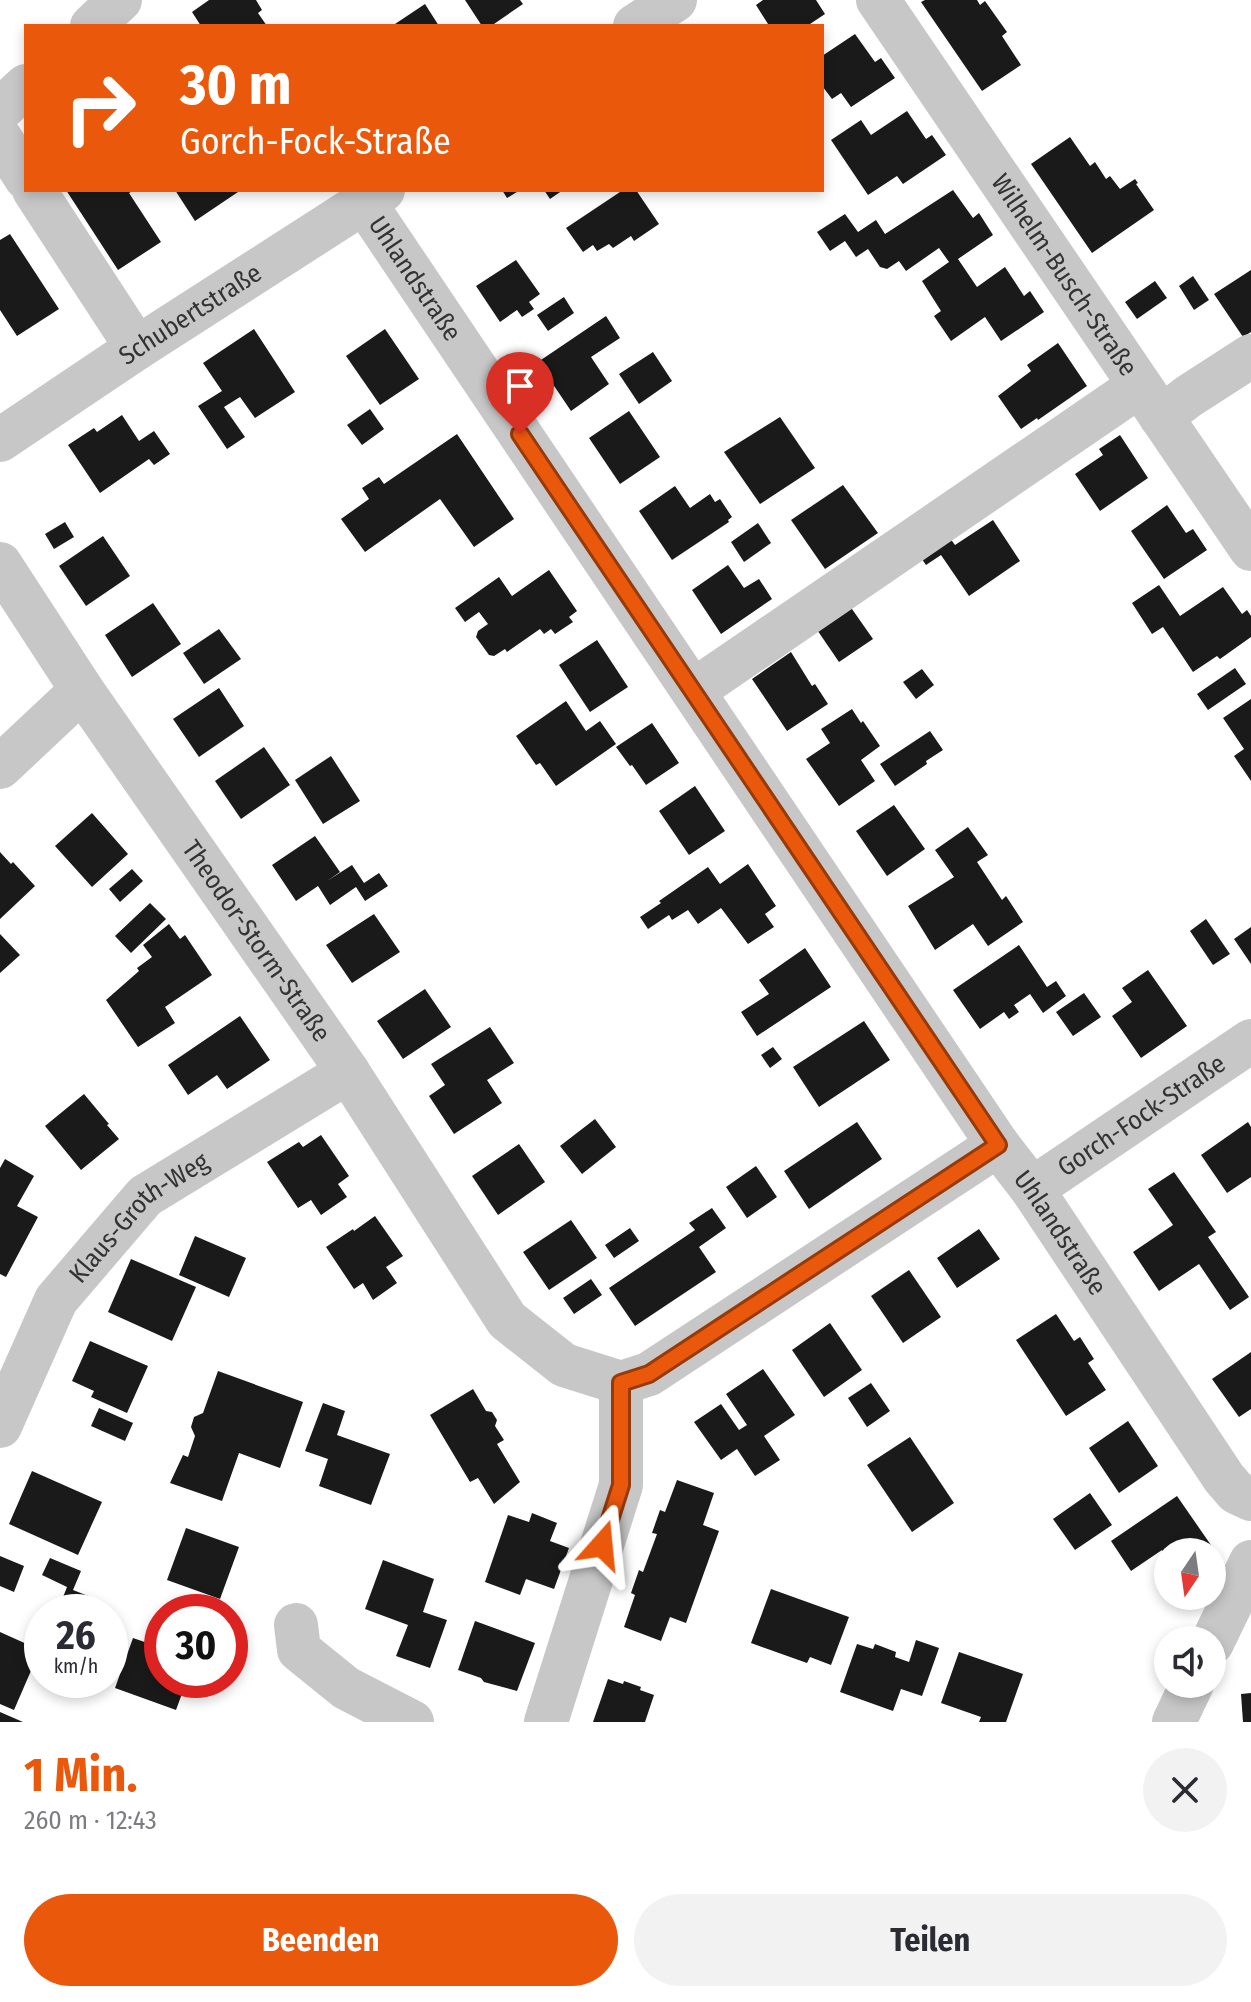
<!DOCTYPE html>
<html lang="de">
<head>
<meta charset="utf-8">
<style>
  :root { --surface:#fff; --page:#f2f2f3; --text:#2b2b33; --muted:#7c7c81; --accent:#ea580c }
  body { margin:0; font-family:"Fira Sans Condensed",sans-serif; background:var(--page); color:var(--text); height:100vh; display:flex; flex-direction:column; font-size:30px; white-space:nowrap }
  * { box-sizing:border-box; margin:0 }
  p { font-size:26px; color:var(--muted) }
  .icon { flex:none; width:44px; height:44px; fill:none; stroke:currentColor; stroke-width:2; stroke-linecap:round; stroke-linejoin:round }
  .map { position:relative; height:1722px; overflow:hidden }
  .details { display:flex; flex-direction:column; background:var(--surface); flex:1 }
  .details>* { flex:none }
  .top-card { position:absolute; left:24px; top:24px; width:800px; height:168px; border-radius:0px; box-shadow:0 4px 12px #0003; background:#ea580c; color:#fff; overflow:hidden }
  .needle { width:52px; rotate:193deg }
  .controls { position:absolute; left:1154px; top:1538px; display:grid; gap:16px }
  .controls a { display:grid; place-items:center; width:72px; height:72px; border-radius:50%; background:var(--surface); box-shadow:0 4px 12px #0003; font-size:40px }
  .speed { position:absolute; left:24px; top:1594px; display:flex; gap:16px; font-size:40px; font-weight:700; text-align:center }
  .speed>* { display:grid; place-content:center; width:104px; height:104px; border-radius:50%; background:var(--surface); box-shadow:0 4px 12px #0003; line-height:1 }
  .speed small { font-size:20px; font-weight:400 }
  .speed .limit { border:12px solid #d22; background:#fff; color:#111 }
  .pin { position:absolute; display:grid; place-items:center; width:68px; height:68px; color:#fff; margin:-82px -34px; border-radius:50% 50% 50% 0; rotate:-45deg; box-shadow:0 0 8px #0007 }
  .pin .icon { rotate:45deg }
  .me { position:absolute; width:88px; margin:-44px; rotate:18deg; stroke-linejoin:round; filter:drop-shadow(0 0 6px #0008) }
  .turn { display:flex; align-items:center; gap:28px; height:168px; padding:0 24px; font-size:36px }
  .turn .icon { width:104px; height:104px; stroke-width:2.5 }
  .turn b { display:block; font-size:56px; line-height:68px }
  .round { display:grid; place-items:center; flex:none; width:84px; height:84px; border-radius:42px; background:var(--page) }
  .overview { display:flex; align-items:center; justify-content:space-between; height:136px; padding:0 24px }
  h1 { font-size:48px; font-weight:700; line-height:60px; color:var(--accent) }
  .primary-button { display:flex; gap:16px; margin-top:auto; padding:16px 24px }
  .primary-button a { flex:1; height:92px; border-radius:48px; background:var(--accent); color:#fff; font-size:32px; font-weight:700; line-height:92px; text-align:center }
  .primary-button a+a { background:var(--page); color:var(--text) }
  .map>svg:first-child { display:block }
  .building { fill:#1a1a1a }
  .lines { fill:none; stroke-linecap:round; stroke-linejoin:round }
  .minor { stroke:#c7c7c7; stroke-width:44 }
  .route-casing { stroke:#983908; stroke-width:20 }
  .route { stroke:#ea580c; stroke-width:14 }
  .labels { text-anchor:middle; stroke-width:8; stroke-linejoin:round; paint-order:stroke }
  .street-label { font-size:26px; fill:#333; stroke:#fff }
</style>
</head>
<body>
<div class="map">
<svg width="1251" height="1722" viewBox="0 0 1251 1722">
  <rect width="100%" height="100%" fill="#fff"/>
  <g class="building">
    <polygon points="209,0 256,0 262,10 258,13 267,26 201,26 192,12"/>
    <polygon points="465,0 520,0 523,4 491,26 482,26"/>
    <polygon points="763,0 816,0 825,14 807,26 765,26 768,24 756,5"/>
    <polygon points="925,0 977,0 980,5 985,1 1007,32 1002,36 1021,65 982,91 921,2"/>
    <polygon points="425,4 439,26 392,26"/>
    <polygon points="855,34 875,62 881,58 895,78 851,107 841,93 832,99 823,87 822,88 822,56"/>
    <polygon points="907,111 926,139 932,135 946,155 903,184 897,176 868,195 831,140 861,120 871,135"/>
    <polygon points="1070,137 1090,166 1095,162 1106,179 1110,176 1120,189 1135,179 1138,183 1136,184 1154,210 1092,253 1031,164"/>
    <polygon points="66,190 134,190 129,193 161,242 118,270"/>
    <polygon points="175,190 237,190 238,192 195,221"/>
    <polygon points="502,190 520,190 507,198"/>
    <polygon points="544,190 563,190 550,199"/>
    <polygon points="623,190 636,190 659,224 634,241 631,236 613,248 609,244 597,251 593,245 583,252 566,228"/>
    <polygon points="953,190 973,218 979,213 993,235 958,259 977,287 1005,267 1024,296 1030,291 1044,312 1001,341 985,317 951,341 934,316 941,311 922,281 949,262 939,248 906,271 899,261 887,269 880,267 868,249 856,257 845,241 830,251 817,232 845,214 858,232 876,220 885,234"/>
    <polygon points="10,234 59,309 17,336 0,310 0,240"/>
    <polygon points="516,260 540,294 529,302 534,309 522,317 517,310 500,322 476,286"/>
    <polygon points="1251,270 1251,332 1243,337 1214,294"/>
    <polygon points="1193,276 1209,300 1194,310 1179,286"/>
    <polygon points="1155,281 1167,298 1137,319 1125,302"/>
    <polygon points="564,297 574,313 548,331 537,315"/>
    <polygon points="606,316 620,338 591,357 609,384 571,411 538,362"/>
    <polygon points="254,329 295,392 255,418 240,397 224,407 245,437 227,449 198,406 222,391 203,363"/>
    <polygon points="385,329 419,379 380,405 346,356"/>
    <polygon points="1058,343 1087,386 1038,420 1037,418 1021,429 998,396 1031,371 1027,365"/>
    <polygon points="653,352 672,381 639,404 619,374"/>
    <polygon points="370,409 384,429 362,445 347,425"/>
    <polygon points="629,411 660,457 620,484 589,438"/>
    <polygon points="122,415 139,441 154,431 170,454 154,465 149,459 100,493 68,445 94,428 97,432"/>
    <polygon points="780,417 815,468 760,504 724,452"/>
    <polygon points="457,434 514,519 474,547 440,499 365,552 341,519 369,499 362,488 379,477 384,484"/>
    <polygon points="1120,435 1148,478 1100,511 1075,474 1103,455 1099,449"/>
    <polygon points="843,485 878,533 825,569 791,520"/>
    <polygon points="675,486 690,508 710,494 715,502 720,499 732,517 728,520 729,522 672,560 639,511"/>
    <polygon points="1167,505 1186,533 1193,529 1207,550 1164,579 1131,531"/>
    <polygon points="993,520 1020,561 969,596 941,555 926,565 915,549 944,530 955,545"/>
    <polygon points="65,522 74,537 54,549 45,534"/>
    <polygon points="758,523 771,543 744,562 731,542"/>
    <polygon points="103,536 130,576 86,606 59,566"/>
    <polygon points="728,565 744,588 759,579 772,599 721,634 692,590"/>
    <polygon points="549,570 577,611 569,617 573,622 555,634 551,629 544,634 540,629 507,652 505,649 494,656 489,655 476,637 478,631 488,624 479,612 465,622 455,608 499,577 512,596"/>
    <polygon points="1159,585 1180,616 1223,587 1242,614 1247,610 1251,616 1251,637 1220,659 1217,656 1193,672 1163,627 1152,634 1132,603"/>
    <polygon points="845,599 873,639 839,662 811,621"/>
    <polygon points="153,603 181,644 132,677 105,635"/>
    <polygon points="219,629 241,659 204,684 183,653"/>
    <polygon points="597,640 628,687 590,712 559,665"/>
    <polygon points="791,652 812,686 815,684 828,704 787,731 752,679"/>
    <polygon points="1235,668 1246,684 1208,710 1197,694"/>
    <polygon points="922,669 934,685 916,699 903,682"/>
    <polygon points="219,688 244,726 199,757 173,719"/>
    <polygon points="1251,699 1251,781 1234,756 1244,749 1223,718"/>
    <polygon points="566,701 586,731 600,721 616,744 556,786 540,763 536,765 516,736"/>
    <polygon points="852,709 861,723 863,721 880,746 861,760 875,781 839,806 806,759 830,743 821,729"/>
    <polygon points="652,723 679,763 646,785 632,765 630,766 616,747"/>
    <polygon points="930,731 943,750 926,761 927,764 895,786 880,764"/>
    <polygon points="264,747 290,785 241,819 215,781"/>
    <polygon points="331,756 360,801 323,824 295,780"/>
    <polygon points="695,786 725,831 689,855 659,811"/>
    <polygon points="894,805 925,849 887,876 856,831"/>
    <polygon points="92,813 128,854 92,887 55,846"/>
    <polygon points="968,827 988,855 977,862 1002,900 1006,896 1023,922 988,946 973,924 935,950 908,906 954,877 935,850"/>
    <polygon points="315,836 340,872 327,881 352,865 364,883 379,873 388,886 365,901 356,887 330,905 318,886 296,901 272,865"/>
    <polygon points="0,852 11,864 13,862 35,886 0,919"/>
    <polygon points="748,864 776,906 765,914 774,927 748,944 721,908 698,924 688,910 672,920 669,915 648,929 640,917 661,903 659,901 708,867 720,884"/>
    <polygon points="132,869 143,881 120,902 109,889"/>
    <polygon points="150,903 166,919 131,953 115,936"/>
    <polygon points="374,914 400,952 352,983 326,945"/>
    <polygon points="1206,919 1230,954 1213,965 1190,931"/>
    <polygon points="169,924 180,939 185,935 212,975 165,1007 175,1023 138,1047 106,1000 139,971 137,968 152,957 143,945"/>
    <polygon points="1251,927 1251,964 1234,939"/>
    <polygon points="0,934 20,955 0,973"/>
    <polygon points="1019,945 1047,987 1056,981 1066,996 1043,1013 1030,994 1014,1005 1019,1012 1009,1019 1004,1012 980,1029 953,990"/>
    <polygon points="805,948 831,987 757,1036 741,1012 769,994 759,980"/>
    <polygon points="1148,970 1187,1026 1141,1058 1112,1016 1132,1002 1122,988"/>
    <polygon points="425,989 451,1027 403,1059 377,1021"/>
    <polygon points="1084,993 1101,1017 1073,1036 1056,1012"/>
    <polygon points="240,1016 270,1060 227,1089 217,1075 188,1095 168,1065"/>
    <polygon points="864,1021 890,1060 819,1107 793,1067"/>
    <polygon points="490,1027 514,1063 487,1080 502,1103 454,1134 429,1096 445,1085 431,1064"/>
    <polygon points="773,1047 782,1059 770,1068 761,1055"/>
    <polygon points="84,1094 109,1124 107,1125 119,1139 81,1170 45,1126"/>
    <polygon points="595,1119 616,1147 582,1174 560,1146"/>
    <polygon points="857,1122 882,1159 809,1209 784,1171"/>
    <polygon points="1248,1122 1251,1127 1251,1177 1227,1193 1201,1155"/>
    <polygon points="321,1135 349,1176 338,1184 347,1197 321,1215 311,1200 298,1208 267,1162 299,1142 303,1147"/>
    <polygon points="519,1144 545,1182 498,1215 472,1176"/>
    <polygon points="5,1159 34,1176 17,1206 38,1217 6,1277 0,1274 0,1168"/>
    <polygon points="756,1166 777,1197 747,1218 726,1187"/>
    <polygon points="1174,1172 1216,1232 1208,1237 1249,1297 1230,1310 1199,1264 1159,1291 1133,1252 1173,1225 1148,1189"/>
    <polygon points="712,1208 726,1228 699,1247 716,1272 635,1326 609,1288 695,1230 689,1223"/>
    <polygon points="375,1216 403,1256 386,1267 397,1283 373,1300 363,1283 354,1289 326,1247 353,1229 354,1231"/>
    <polygon points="571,1220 597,1258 549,1290 523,1252"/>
    <polygon points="630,1228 639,1241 614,1258 605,1245"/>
    <polygon points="979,1229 1000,1259 957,1288 937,1258"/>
    <polygon points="195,1236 246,1258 229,1297 179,1275"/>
    <polygon points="131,1259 196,1287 172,1341 108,1312"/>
    <polygon points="909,1270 941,1317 903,1343 871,1296"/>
    <polygon points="591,1279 602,1295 574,1314 563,1298"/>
    <polygon points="1056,1314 1074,1341 1080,1337 1094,1359 1088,1363 1106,1390 1066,1416 1016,1340"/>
    <polygon points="830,1323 862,1370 824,1397 792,1350"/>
    <polygon points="90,1341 148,1366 127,1413 91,1397 94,1391 72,1381"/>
    <polygon points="1251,1352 1251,1409 1239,1417 1212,1379"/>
    <polygon points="763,1369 795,1415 764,1436 780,1460 755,1476 737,1449 721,1460 694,1422 721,1404 739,1430 747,1425 726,1394"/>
    <polygon points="218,1371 303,1402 280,1468 239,1453 222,1501 170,1483 183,1455 188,1457 195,1436 191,1427 194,1417 203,1413"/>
    <polygon points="871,1383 890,1411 867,1427 848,1398"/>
    <polygon points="473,1389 486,1411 492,1412 497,1420 495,1426 504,1440 497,1444 520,1482 494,1504 478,1478 470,1482 430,1415"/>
    <polygon points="323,1403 345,1411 337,1435 390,1454 371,1505 319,1486 328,1459 305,1451"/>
    <polygon points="99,1408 133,1423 125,1441 91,1426"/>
    <polygon points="1128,1421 1158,1466 1119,1493 1089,1448"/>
    <polygon points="910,1437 954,1503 912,1532 867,1465"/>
    <polygon points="32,1471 102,1502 78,1555 9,1524"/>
    <polygon points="677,1480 714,1493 703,1525 719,1531 686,1623 670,1617 661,1641 624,1627 635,1595 631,1593 639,1570 643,1572 657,1534 652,1533 660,1510 665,1512"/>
    <polygon points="1090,1493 1112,1525 1075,1550 1053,1519"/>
    <polygon points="1177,1496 1213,1548 1207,1552 1168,1552 1168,1559 1162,1550 1131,1571 1111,1541"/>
    <polygon points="532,1513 557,1523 550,1541 569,1548 554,1589 526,1579 520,1595 485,1582 508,1515 529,1522"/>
    <polygon points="186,1528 239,1547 220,1599 167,1580"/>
    <polygon points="0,1556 24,1566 14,1592 0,1586"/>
    <polygon points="50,1558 81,1571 73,1590 96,1599 91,1612 62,1612 58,1610 67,1587 42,1575"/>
    <polygon points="383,1560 434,1579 423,1612 447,1620 430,1668 396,1656 408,1625 365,1609"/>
    <polygon points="771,1589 849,1617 831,1665 810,1657 807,1663 751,1643"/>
    <polygon points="475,1621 535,1643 517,1691 484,1682 481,1678 458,1670"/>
    <polygon points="0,1632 40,1650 14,1710 0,1704"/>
    <polygon points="133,1638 162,1648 162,1680 187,1680 176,1710 115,1688"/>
    <polygon points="916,1640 939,1648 922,1696 901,1689 893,1711 840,1692 857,1644 873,1649 875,1644 896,1652 895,1657 909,1662"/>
    <polygon points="959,1652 1023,1674 1006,1722 979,1722 981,1717 941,1703"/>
    <polygon points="608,1679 623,1684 624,1681 641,1687 640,1690 654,1695 645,1722 593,1722"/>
    <polygon points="1251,1693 1251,1722 1243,1722 1241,1694"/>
    <polygon points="0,1712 23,1722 0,1722"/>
  </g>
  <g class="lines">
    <g class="minor">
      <path id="s1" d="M878,0L1251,549"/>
      <polyline points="92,26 120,0"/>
      <polyline points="635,26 675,0"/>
      <polyline points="0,110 26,86"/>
      <polyline points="0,138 26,178"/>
      <polyline points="34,190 137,348"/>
      <path id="s2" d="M364,202L998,1145L1032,1189L1224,1478L1236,1492L1251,1499"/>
      <polyline points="1161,417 1189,396 1251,356"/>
      <path id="s3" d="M0,440L137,348L383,190"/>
      <path id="s4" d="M0,564L82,690L348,1072L507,1320L564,1365L621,1383L649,1374L998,1145"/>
      <polyline points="693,691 1139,386"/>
      <polyline points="0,767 82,690"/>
      <path id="s5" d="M1032,1189L1251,1041"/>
      <path id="s6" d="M0,1426L56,1300L145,1196L348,1072"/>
      <polyline points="296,1625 299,1650 346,1688 412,1722"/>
      <polyline points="1212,1643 1251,1562"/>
      <polyline points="546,1722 621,1485 621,1383"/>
      <polyline points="1174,1722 1192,1684"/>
    </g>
  </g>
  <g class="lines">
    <defs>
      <polyline id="route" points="520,434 998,1145 649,1374 621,1383 621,1485 602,1545"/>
    </defs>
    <use href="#route" class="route-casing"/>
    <use href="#route" class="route"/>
  </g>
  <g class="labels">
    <g class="street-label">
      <text dy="9" stroke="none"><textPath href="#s1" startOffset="332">Wilhelm-Busch-Straße</textPath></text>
      <text dy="9" stroke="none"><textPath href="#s2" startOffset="92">Uhlandstraße</textPath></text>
      <text dy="9" stroke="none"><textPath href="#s3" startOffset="228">Schubertstraße</textPath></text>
      <text dy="9" stroke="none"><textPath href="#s4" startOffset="456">Theodor-Storm-Straße</textPath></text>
      <text dy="9" stroke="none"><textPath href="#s5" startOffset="132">Gorch-Fock-Straße</textPath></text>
      <text dy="9" stroke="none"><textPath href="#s6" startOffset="256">Klaus-Groth-Weg</textPath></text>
      <text dy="9" stroke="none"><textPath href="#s2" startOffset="1244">Uhlandstraße</textPath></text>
    </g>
  </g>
</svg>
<div class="controls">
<a><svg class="needle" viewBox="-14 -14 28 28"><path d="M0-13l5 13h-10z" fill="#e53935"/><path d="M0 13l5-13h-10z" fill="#7c7c81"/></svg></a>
<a><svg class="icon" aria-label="sound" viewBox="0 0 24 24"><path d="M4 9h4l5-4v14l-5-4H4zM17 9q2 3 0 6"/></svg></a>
</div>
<div class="speed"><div>26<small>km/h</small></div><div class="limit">30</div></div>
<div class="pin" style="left:520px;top:434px;background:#d93025"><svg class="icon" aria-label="arrive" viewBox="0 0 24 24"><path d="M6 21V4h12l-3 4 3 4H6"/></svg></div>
<svg class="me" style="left:602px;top:1545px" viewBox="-20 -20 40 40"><path d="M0-17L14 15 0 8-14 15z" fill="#ea580c" stroke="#fff" stroke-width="4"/></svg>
<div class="top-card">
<div class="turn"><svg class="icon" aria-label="right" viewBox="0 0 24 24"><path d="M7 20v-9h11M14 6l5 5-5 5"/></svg><div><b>30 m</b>Gorch-Fock-Straße</div></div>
</div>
</div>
<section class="details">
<div class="overview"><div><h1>1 Min.</h1><p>260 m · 12:43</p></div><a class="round"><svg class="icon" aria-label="close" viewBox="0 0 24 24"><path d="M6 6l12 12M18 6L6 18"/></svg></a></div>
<div class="primary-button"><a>Beenden</a><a>Teilen</a></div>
</section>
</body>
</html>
